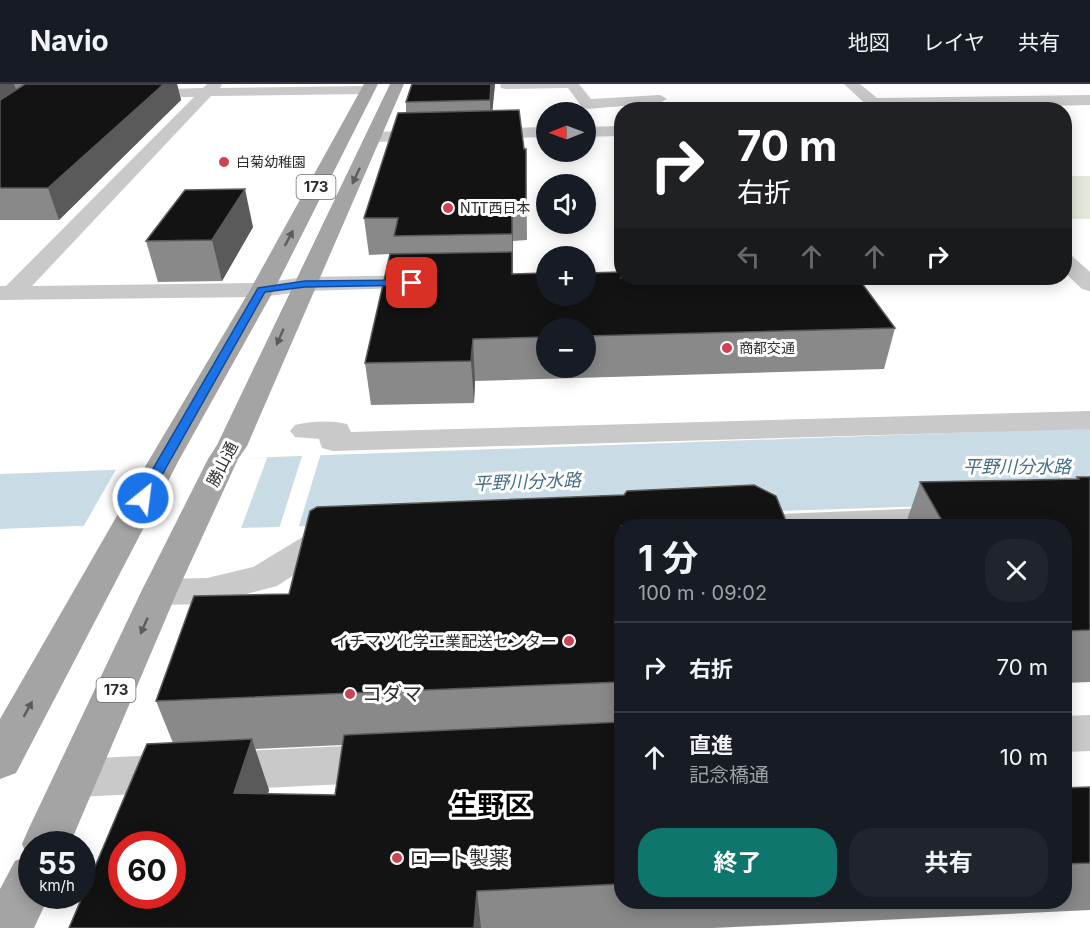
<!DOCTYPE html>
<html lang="ja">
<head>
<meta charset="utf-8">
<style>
  :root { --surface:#171b24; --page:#20242c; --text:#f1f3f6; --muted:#9ea1a6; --line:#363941; --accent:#0f766e }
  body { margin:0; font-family:Inter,"Noto Sans JP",sans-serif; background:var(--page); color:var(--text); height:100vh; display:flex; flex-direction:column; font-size:22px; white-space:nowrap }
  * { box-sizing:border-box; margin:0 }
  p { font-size:20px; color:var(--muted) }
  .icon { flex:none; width:33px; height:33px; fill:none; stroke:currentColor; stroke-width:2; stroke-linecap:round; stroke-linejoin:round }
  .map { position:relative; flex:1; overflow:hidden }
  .side { position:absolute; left:614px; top:435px; width:458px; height:390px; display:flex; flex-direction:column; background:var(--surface); border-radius:24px; box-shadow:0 3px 15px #0003 }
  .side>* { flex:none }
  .guide { position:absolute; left:614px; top:18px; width:458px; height:183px; border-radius:24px; box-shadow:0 3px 15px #0003; background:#202124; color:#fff; overflow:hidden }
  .needle { width:39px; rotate:269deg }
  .controls { position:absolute; left:536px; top:18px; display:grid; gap:12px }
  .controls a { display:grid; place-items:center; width:60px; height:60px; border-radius:50%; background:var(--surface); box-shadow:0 3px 15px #0003; font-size:30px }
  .speed { position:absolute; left:18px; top:747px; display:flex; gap:12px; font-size:30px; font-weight:700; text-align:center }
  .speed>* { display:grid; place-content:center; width:78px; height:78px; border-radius:50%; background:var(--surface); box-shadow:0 3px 15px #0003; line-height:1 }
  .speed small { font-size:15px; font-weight:400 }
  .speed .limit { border:9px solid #d22; background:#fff; color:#111 }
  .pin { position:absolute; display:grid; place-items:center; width:51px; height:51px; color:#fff; margin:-26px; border-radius:12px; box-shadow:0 3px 9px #0006 }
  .me { position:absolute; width:66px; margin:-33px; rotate:29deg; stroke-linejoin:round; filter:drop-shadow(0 0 4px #0008) }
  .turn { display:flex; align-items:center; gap:21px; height:126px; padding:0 24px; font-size:27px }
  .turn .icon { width:78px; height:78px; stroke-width:2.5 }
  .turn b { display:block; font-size:42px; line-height:51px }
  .lanes { display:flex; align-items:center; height:57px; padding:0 24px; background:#0003; justify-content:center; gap:30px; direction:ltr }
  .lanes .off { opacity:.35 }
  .round { display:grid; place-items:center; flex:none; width:63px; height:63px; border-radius:24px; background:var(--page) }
  .headline { display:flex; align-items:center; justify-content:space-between; height:102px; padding:0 24px }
  h1 { font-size:36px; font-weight:700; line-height:45px }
  .button { display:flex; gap:12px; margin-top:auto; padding:12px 24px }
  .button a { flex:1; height:69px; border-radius:24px; background:var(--accent); color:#fff; font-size:24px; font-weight:700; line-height:69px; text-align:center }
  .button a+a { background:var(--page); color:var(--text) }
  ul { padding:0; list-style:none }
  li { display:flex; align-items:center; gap:18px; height:90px; padding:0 24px; border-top:2px solid var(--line) }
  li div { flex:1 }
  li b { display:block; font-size:22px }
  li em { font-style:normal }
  header { display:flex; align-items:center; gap:36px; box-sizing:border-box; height:84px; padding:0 30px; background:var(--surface); border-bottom:2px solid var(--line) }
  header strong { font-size:28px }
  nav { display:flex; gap:33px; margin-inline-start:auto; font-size:21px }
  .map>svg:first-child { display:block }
  .green { fill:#e3e8db }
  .water { fill:#c9dce6 }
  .pier { fill:#fff }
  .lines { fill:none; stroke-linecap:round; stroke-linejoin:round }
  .minor { fill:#c9c9c9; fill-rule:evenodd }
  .major { fill:#a4a4a4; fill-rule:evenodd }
  .wall { fill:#898989; fill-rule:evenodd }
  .shaded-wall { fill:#5a5a5a }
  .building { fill:#131313; stroke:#5a5a5a; stroke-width:1.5; fill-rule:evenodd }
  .oneway { fill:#5c5c5c }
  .route { fill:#1a73e8; stroke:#114b97; stroke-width:1.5 }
  .poi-dot { fill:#cf4253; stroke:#fff; stroke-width:2 }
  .labels { text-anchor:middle; stroke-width:6; stroke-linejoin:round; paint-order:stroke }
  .far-poi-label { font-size:14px; fill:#2c2c2c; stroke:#fff; text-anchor:start }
  .shield { fill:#fff; stroke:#6b6b6b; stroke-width:1.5 }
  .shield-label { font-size:15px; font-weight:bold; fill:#2c2c2c }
  .street-label { font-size:16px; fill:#2c2c2c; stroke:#fff }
  .poi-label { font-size:16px; fill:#2c2c2c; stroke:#fff; text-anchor:end }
  .water-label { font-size:18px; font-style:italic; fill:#446e84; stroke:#fff }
  .near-poi-label { font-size:20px; fill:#2c2c2c; stroke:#fff; text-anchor:start }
  .near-district-label { font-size:27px; font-weight:bold; fill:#000; stroke:#fff }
</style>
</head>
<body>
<header>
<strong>Navio</strong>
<nav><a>地図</a><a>レイヤ</a><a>共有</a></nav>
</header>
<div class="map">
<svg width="1090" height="844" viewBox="0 0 1090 844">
  <rect width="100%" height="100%" fill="#fff"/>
  <rect class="green" x="1064" y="92" width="26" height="43"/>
  <polygon class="water" points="1090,344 1090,417 243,444 76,442 0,445 0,390 111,386 272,373"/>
  <g class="pier">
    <polygon points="303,369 321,369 298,445 279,445"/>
    <polygon points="267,374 240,447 82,445 118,382 211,375"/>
  </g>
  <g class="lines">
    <g class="minor">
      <polygon points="207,0 222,0 220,4 367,2 374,6 367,10 211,12 32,202 262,199 305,193 427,191 435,193 439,198 435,203 305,207 262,213 0,216 0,202 6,202 194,13 135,13 128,9 130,6 203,4"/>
      <polygon points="500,0 579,0 591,15 660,11 667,15 660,19 587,25 582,23 568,4 506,5 501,4"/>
      <polygon points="844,0 860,0 877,14 1090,11 1090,21 872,26"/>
      <polygon points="621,42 621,52 585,53 585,43"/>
      <polygon points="546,43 546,53 374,58 366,53 374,48"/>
      <polygon points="1064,170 1072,172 1090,188 1090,207 1082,205 1064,188"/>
      <path d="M1090,327V345L333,367L322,364L319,355L295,353L290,347L295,341C311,337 331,336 347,340L351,348Z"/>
      <polygon points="953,423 965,426 970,434 965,442 737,442 742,434 754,431"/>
      <polygon points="340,447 352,450 357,458 352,466 326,470 277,502 207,520 159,521 146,517 141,508 146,499 159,495 207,494 253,483 306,451"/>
      <polygon points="1090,631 1090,667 1064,668 1064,632"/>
      <polygon points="385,660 401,666 407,679 401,692 385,698 77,713 61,708 54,694 61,680 77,675"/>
    </g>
    <g class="major">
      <polygon points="364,0 378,0 274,206 179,376 16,689 0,695 0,635 149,376 250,206"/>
      <polygon points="390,0 404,0 247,362 238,375 177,508 70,760 32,760 32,812 49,812 34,844 0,844 0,805 15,777 27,772 22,760 29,744 141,508 208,375 217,361"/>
    </g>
  </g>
  <g class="wall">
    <polygon points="0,0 177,0 181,16 59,136 0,136"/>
    <path d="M412,0H495L492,27L524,65H526L527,156L513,157V190L895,244L884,285L475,297L474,319L371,321L365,279L390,170L369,171L364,134L406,29V18ZM546,244H585V284H546Z"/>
    <polygon points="253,143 222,197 158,198 146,157"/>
    <polygon points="1077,393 1090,393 1090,598 1064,599 1064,442 905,442 920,398 1076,395"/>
    <path d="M621,442V818H1064V704L1090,703V826L714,844H69L173,659L156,617L289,510ZM342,661L335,711L268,710L269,706L255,665Z"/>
  </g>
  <g class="shaded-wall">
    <polygon points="0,0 14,0 20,16 0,29"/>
    <polygon points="164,0 177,0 181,16 59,136 48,104"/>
    <polygon points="491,0 495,0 491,42 490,16"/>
    <polygon points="245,105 253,143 222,197 212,156"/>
    <polygon points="512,121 513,157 513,187 512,150"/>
    <polygon points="473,255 475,297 474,319 471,277"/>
    <polygon points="252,655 269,706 253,759 234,709"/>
    <polygon points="477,807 481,844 474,844"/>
  </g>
  <g class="building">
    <polygon points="25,0 164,0 48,104 0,104 0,16"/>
    <polygon points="412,0 491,0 490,16 406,18"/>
    <polygon points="519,26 524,65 526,65 526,121 512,121 512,150 394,152 398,134 364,134 398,29"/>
    <polygon points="245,105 212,156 146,157 185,106"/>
    <polygon points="512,168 512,190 546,189 546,212 585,212 585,189 621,188 621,194 858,194 895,244 585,252 585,244 546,244 546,253 473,255 471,277 365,279 390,170"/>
    <polygon points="1077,393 1090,393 1090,546 1064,547 1064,442 945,442 920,398 1079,395"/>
    <polygon points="754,401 776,412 788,442 621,442 621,598 156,617 194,512 289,510 310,427 317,423 624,411 627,407"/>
    <path d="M621,638V800L477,807L474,844H69L147,660L252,655L234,709L335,711L344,651ZM122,760H172V812H122Z"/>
    <polygon points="1090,703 1090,779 1064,780 1064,704"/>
  </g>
  <defs><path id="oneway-solid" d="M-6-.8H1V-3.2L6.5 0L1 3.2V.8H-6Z" transform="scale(1.5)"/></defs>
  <g class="oneway">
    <use href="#oneway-solid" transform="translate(356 92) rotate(115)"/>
    <use href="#oneway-solid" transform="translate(289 154) rotate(-62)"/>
    <use href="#oneway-solid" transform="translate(280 253) rotate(114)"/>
    <use href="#oneway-solid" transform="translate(144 542) rotate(114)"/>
    <use href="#oneway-solid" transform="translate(28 625) rotate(-61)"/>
  </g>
  <polygon class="route" points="412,196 416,197 416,201 305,203 265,208 149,414 143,418 138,417 136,414 258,204 305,197"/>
  <g class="poi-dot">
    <circle cx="224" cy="78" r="6"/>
    <circle cx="448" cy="124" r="6"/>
    <circle cx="727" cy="264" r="6"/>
    <circle cx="569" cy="557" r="6"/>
    <circle cx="350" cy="610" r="6"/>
    <circle cx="397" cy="774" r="6"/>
  </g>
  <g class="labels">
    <g class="far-poi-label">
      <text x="236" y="83">白菊幼稚園</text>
      <text x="460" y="129">NTT西日本</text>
      <text x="739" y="269">商都交通</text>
    </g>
    <g class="shield">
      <rect x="296.5" y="91" width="39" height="24" rx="4.5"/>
      <rect x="96.5" y="594" width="39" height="24" rx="4.5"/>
    </g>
    <g class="shield-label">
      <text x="316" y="108">173</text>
      <text x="116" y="611">173</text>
    </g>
    <g class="street-label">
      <text transform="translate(222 380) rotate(-63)" y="6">勝山通</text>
    </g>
    <g class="poi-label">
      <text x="557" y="563">イチマツ化学工業配送センター</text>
    </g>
    <g class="water-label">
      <text x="1017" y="389">平野川分水路</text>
      <text transform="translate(527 398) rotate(-2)" y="6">平野川分水路</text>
    </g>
    <g class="near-poi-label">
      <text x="362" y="617">コダマ</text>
      <text x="409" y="781">ロート製薬</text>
    </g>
    <g class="near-district-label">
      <text x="491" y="731">生野区</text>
    </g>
  </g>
</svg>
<div class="controls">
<a><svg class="needle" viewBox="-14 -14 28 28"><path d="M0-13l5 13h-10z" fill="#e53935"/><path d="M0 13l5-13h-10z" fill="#9ea1a6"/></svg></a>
<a><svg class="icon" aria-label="sound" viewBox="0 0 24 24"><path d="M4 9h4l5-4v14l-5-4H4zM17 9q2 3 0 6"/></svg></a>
<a>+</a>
<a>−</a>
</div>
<div class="speed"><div>55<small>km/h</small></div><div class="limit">60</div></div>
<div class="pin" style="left:412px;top:199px;background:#d93025"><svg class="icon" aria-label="arrive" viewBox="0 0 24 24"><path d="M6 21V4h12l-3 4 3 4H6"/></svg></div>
<svg class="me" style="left:143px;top:414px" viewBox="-20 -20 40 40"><circle r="17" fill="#1a73e8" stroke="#fff" stroke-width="3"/><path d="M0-11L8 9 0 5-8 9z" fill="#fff"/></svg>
<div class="guide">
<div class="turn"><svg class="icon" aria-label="right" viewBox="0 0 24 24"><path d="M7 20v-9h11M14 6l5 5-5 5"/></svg><div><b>70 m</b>右折</div></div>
<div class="lanes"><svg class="icon off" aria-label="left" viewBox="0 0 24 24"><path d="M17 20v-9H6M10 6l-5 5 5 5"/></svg><svg class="icon off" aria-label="ahead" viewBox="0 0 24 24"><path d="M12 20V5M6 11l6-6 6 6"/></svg><svg class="icon off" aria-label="ahead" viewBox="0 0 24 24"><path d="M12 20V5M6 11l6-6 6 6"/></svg><svg class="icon" aria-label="right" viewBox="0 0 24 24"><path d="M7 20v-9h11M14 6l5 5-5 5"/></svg></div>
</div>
<section class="side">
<div class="headline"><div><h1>1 分</h1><p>100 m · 09:02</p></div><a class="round"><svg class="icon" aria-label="close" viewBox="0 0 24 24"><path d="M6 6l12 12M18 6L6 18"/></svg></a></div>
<ul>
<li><svg class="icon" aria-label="right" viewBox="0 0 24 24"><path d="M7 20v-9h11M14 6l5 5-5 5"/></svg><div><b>右折</b></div><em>70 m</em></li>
<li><svg class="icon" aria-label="ahead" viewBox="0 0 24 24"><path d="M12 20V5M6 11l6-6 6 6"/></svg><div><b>直進</b><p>記念橋通</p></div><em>10 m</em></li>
</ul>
<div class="button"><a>終了</a><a>共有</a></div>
</section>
</div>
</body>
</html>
